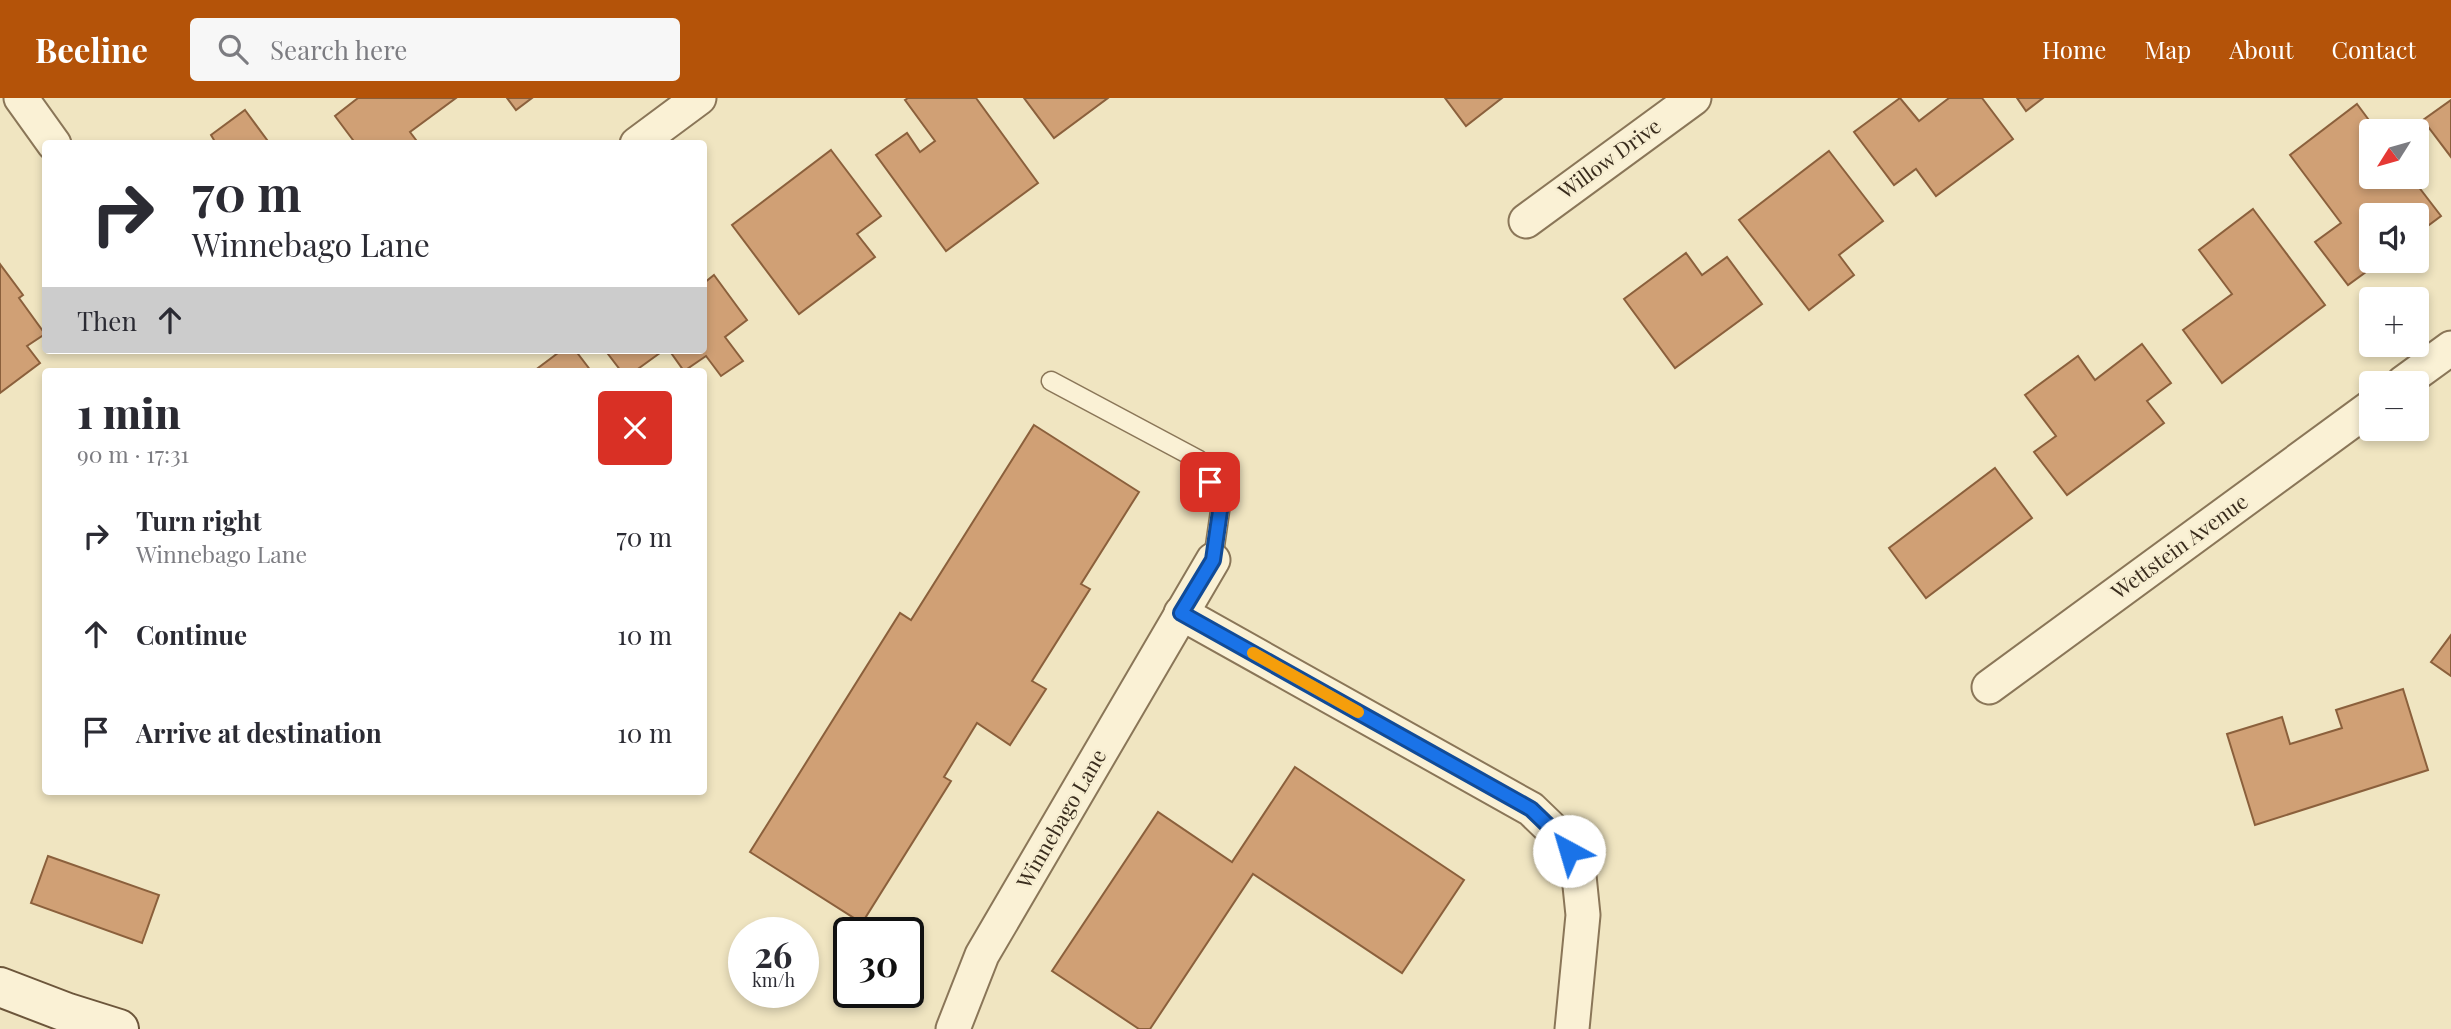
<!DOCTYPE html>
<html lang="en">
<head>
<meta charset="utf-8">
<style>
  :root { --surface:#fff; --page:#f7f7f7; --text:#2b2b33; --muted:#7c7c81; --accent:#b45309 }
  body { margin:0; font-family:"Playfair Display",serif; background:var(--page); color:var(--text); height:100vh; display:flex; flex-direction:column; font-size:26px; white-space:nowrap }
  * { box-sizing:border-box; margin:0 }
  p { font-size:23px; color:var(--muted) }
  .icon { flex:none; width:38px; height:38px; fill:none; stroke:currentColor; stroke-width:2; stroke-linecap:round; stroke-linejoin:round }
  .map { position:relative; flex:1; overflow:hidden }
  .details { position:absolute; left:42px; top:270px; width:665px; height:427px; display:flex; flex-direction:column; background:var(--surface); border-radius:7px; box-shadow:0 4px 10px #0003 }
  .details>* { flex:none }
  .banner { position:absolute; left:42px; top:42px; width:665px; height:214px; border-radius:7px; box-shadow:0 4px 10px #0003; background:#fff; color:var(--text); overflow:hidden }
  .needle { width:46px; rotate:233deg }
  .controls { position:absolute; left:2359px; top:21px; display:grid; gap:14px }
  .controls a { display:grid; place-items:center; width:70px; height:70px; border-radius:7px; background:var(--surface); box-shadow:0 4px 10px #0003; font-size:35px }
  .speed { position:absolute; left:728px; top:819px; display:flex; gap:14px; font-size:35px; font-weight:700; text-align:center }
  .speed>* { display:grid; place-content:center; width:91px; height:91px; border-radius:50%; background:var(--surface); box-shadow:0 4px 10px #0003; line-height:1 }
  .speed small { font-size:18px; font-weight:400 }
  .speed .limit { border:4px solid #111; border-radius:10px; background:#fff; color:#111 }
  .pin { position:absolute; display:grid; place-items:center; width:60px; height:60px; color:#fff; margin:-30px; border-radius:14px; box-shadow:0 4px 10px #0006 }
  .me { position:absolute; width:77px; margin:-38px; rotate:321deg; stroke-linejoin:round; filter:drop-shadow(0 0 5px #0008) }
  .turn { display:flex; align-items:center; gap:24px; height:147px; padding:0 35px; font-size:32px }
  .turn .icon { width:91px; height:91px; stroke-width:2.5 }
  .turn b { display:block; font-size:49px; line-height:60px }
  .then { display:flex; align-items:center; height:66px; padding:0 35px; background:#0003; gap:14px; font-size:26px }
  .round { display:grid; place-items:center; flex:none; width:74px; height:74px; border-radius:7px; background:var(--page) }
  .head { display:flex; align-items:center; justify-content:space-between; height:119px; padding:0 35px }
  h1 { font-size:42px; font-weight:800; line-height:52px }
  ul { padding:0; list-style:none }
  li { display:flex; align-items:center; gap:21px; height:98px; padding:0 35px }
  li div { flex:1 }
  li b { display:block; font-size:26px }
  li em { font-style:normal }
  header { display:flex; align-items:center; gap:42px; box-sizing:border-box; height:98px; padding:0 35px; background:var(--accent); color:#fff }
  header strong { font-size:33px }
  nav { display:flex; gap:38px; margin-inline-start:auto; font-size:24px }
  .search { width:490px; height:63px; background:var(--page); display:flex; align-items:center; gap:18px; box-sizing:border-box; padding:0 24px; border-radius:7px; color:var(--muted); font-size:26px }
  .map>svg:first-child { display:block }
  .building { fill:#d0a075; stroke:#8b603c; stroke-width:2 }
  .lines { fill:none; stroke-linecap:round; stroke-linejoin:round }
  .lane-casing { stroke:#8a7658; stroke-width:21 }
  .street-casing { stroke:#8a7658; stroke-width:37 }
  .secondary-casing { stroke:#6c563b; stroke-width:42 }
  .lane { stroke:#faf1d5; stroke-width:18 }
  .street { stroke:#faf1d5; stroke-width:33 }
  .secondary { stroke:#faf1d5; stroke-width:38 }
  .route-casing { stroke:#114b97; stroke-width:18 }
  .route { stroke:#1a73e8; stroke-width:12 }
  .slow { stroke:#f59e0b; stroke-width:12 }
  .labels { text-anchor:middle; stroke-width:5; stroke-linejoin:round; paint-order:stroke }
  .street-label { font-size:21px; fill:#392c1d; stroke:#f7eed1 }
</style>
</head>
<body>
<header>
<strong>Beeline</strong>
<div class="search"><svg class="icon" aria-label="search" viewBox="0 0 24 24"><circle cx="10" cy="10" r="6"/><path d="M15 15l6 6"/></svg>Search here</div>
<nav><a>Home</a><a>Map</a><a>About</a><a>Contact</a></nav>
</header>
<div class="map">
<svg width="2451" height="931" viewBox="0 0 2451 931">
  <rect width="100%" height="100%" fill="#f0e5c1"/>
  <g class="building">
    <polygon points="358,0 456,0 410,34 419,46 356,46 335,18"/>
    <polygon points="507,0 532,0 516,12"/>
    <polygon points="908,0 976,0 1038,85 946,153 876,57 907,35 920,54 935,43 905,2"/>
    <polygon points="1024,0 1108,0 1054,40"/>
    <polygon points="1445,0 1502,0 1466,28"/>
    <polygon points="1900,0 1919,23 1949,0 1982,0 2013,41 1936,98 1916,71 1894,87 1854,34"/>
    <polygon points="2017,0 2043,0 2026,13"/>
    <polygon points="2451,2 2451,59 2423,22"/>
    <polygon points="2357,6 2377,33 2371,33 2371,79 2411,79 2441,118 2417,136 2417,117 2371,117 2371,163 2381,163 2348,187 2315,144 2341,125 2290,57"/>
    <polygon points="245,12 270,46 210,46 214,42 211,37"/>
    <polygon points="831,52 881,118 857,136 875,159 799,216 732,127"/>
    <polygon points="1829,53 1883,123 1839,157 1854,177 1809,212 1739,122"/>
    <polygon points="2253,111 2325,207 2222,285 2183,232 2232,196 2199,152"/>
    <polygon points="1686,155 1702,177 1727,159 1762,206 1675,270 1624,201"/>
    <polygon points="0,166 23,197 19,200 45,236 27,248 40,265 0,295"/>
    <polygon points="714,177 747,222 725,239 743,263 721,278 706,258 684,273 669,252 704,252 704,185"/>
    <polygon points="2142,246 2171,285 2147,303 2164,325 2067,397 2034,354 2056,338 2025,297 2078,258 2095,282"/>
    <polygon points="562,252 575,252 591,273 534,273"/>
    <polygon points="605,252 664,252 635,273 621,273"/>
    <polygon points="1034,327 1139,394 1081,486 1090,491 1032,583 1046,591 1010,647 977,625 944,679 951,683 862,825 750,754 900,515 911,522"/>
    <polygon points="1995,370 2032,420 1926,500 1889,450"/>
    <polygon points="2451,537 2451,578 2431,564"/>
    <polygon points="2403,591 2428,672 2255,727 2227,636 2282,619 2290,646 2342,630 2336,612"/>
    <polygon points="1295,669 1464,782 1402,875 1253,776 1150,931 1139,931 1052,873 1158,714 1232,764"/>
    <polygon points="48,758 159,797 142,845 31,805"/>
  </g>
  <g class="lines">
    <defs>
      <polyline id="lane" points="1051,283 1199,362 1221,406 1213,462"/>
      <g id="street">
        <polyline points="21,0 54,46"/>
        <polyline points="637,46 699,0"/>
        <polyline points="1526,123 1694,0"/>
        <polyline points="2403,285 2451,250"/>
        <polyline points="1181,515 1531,711 1559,738 1578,768 1583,817 1572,931"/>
        <polyline points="1989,589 2371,309"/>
        <polyline points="953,931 982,857 1213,462"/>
      </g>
      <polyline id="secondary" points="0,889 68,915 119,931"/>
    </defs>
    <use href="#lane" class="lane-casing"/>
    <use href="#street" class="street-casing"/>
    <use href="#secondary" class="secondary-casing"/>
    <use href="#lane" class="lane"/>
    <use href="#street" class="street"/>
    <use href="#secondary" class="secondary"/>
  </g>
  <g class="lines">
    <defs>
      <polyline id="route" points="1210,384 1221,406 1213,462 1181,515 1531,711 1559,738 1569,753"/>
    </defs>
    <use href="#route" class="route-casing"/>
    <use href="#route" class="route"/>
    <polyline class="slow" points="1253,555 1358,614"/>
  </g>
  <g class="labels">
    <g class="street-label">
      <text transform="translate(1610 61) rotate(-36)" y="7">Willow Drive</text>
      <text transform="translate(2180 449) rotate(-36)" y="7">Wettstein Avenue</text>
      <text transform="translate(1062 721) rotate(-60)" y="7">Winnebago Lane</text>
    </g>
  </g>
</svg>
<div class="controls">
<a><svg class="needle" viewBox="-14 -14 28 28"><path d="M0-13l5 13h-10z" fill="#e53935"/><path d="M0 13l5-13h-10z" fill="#7c7c81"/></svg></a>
<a><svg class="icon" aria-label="sound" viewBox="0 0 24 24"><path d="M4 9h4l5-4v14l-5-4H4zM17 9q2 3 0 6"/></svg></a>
<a>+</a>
<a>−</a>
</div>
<div class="speed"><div>26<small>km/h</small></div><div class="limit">30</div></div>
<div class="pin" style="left:1210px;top:384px;background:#d93025"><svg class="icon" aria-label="arrive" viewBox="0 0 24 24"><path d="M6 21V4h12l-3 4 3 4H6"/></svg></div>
<svg class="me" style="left:1569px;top:753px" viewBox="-20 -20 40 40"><circle r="19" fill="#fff"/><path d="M0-13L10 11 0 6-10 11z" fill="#1a73e8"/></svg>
<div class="banner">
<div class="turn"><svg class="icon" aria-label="right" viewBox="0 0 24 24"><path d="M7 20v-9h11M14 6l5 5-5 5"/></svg><div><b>70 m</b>Winnebago Lane</div></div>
<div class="then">Then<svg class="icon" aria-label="ahead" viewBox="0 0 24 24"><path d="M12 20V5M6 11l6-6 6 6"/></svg></div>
</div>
<section class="details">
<div class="head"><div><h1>1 min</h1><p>90 m · 17:31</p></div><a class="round" style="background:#d93025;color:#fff"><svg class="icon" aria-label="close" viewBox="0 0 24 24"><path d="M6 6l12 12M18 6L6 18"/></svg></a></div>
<ul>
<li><svg class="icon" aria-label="right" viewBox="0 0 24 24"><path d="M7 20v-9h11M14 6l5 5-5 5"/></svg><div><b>Turn right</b><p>Winnebago Lane</p></div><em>70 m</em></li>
<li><svg class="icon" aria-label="ahead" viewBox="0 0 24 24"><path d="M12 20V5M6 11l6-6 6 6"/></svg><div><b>Continue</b></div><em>10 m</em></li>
<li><svg class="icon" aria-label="arrive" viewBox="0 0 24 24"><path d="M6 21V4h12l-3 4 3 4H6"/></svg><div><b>Arrive at destination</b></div><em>10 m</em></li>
</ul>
</section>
</div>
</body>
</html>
